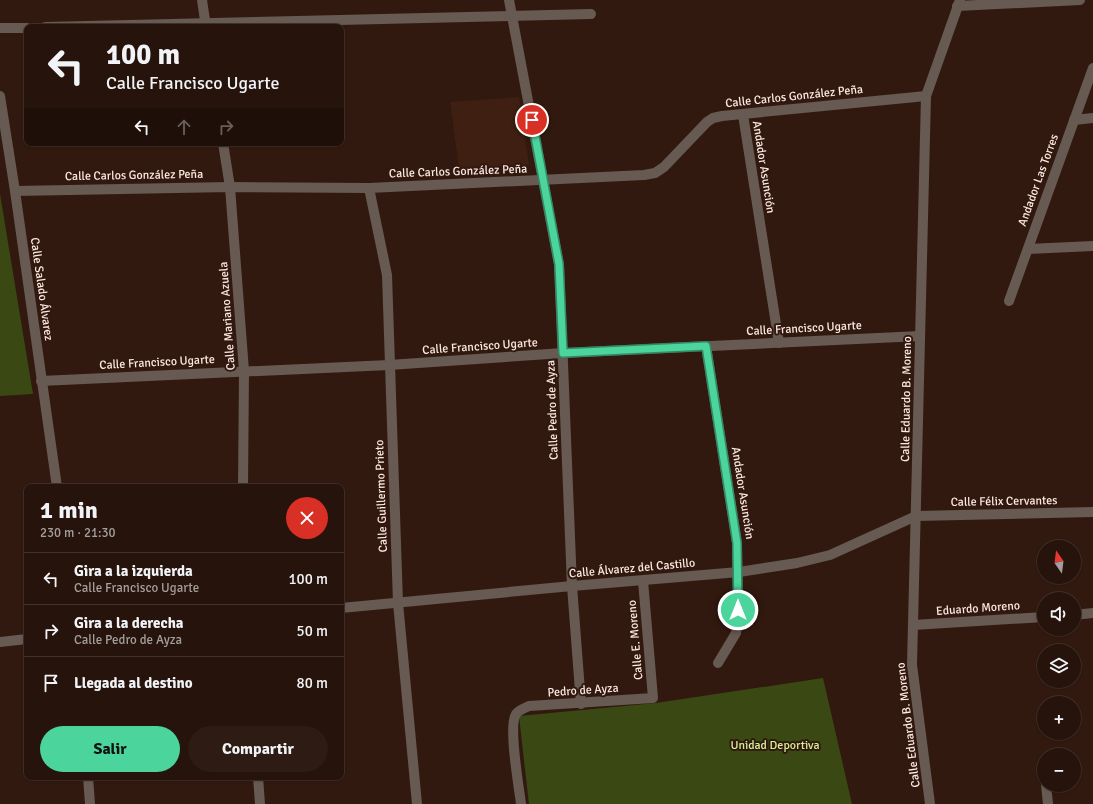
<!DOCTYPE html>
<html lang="es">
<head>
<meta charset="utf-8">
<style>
  :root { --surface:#26130b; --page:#2e1c14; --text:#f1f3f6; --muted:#a49e9d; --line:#42322c; --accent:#4bd49b }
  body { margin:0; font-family:Signika,sans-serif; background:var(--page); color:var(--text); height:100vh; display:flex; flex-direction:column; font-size:15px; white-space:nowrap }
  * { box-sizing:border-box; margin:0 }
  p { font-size:13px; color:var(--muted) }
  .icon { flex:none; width:22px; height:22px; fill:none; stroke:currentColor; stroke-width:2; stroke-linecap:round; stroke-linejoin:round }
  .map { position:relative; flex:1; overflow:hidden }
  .sheet { position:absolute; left:24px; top:484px; width:320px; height:296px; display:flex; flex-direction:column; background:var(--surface); border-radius:8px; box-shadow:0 1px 3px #0004,0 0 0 1px var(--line) }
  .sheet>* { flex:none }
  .banner { position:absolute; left:24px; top:24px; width:320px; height:122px; border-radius:8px; box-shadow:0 1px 3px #0004,0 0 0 1px var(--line); background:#26130b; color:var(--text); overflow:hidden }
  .needle { width:26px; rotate:346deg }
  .controls { position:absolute; left:1037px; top:540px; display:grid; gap:8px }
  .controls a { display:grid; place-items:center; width:44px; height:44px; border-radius:50%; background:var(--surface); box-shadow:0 1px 3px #0004,0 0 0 1px var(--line); font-size:20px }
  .pin { position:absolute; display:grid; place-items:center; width:34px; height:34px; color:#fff; margin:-17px; border:2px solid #fff; border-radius:50%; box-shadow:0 1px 4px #0007 }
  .me { position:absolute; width:44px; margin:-22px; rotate:0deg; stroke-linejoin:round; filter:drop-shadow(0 0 3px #0008) }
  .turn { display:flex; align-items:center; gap:14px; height:84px; padding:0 16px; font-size:18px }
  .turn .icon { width:52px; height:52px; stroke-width:2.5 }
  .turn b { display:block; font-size:28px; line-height:34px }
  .lanes { display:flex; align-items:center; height:38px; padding:0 16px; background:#0003; justify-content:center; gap:20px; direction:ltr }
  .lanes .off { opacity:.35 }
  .round { display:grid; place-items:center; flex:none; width:42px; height:42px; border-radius:21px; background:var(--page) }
  .head { display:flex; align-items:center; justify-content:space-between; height:68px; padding:0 16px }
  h1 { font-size:24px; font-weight:800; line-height:30px }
  .button { display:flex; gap:8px; margin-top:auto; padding:8px 16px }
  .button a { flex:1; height:46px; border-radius:24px; background:var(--accent); color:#111; font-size:16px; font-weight:800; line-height:46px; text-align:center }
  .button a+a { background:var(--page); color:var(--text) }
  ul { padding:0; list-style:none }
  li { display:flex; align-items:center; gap:12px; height:52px; padding:0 16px; border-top:1px solid var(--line) }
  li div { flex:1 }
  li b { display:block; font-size:15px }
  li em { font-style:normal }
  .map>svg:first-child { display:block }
  .built { fill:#3e1f11 }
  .green { fill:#3a4914 }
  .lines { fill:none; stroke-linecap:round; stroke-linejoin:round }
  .street { stroke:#665a52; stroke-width:10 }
  .route-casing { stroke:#318a65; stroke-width:10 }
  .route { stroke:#4bd49b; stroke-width:7 }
  .labels { text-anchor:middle; stroke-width:4; stroke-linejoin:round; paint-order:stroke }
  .street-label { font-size:12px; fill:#fbe9e2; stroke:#32190f }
  .park-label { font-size:12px; fill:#d3f198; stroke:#32190f }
</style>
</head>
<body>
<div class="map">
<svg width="1093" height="804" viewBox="0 0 1093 804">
  <rect width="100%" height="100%" fill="#32190f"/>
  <polygon class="built" points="519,97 529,165 459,168 450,102"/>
  <g class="green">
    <polygon points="0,194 33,394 0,396"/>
    <polygon points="823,678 852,804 529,804 519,716 656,703"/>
  </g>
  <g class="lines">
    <g class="street">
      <polyline points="202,0 206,27"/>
      <polyline points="509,0 559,265 572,586 581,704"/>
      <polyline points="957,6 1080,0"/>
      <polyline points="45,27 591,14"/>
      <polyline points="0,28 27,28"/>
      <polyline points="0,96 15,191 57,487"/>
      <polyline points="743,115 779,343"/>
      <polyline points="1074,120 1093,118"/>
      <polyline points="223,143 230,187 244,371 243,487"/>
      <polyline points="369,188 387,275 398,603 417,804"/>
      <polyline points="15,191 230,187 369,188 644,175 655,173 664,167 707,122 713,118 722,116 926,96"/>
      <polyline points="1028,249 1093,246"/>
      <polyline points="1009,301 1093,68"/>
      <polyline points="706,346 737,543 738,623 736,633 718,663"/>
      <polyline points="41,381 389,365 563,353 920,336"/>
      <polyline points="341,608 572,586 739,572 797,563 830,555 916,516 1093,512"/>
      <polyline points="1074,615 1093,613"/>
      <polyline points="913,625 1044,617"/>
      <polyline points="0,642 27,639"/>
      <polyline points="88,777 90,804"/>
      <polyline points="258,777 260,804"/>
      <polyline points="1046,785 1048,804"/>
      <path d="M521,804C519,787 508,726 516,714C519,710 525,708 529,706L653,698L643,581"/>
      <polyline points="930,804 912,665 926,96 960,0"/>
    </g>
  </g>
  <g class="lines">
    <defs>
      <polyline id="route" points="532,120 559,264 563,353 706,346 737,543 738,610"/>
    </defs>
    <use href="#route" class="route-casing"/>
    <use href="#route" class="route"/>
  </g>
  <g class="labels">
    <g class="street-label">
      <text transform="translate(794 96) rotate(-6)" y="4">Calle Carlos González Peña</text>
      <text transform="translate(764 167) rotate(81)" y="4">Andador Asunción</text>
      <text transform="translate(458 171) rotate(-2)" y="4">Calle Carlos González Peña</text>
      <text transform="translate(134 175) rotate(-1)" y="4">Calle Carlos González Peña</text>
      <text transform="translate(1038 180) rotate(-70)" y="4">Andador Las Torres</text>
      <text transform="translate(42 289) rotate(82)" y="4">Calle Salado Álvarez</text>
      <text transform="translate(227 316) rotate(-94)" y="4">Calle Mariano Azuela</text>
      <text transform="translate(804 328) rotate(-3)" y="4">Calle Francisco Ugarte</text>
      <text transform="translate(480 346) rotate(-4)" y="4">Calle Francisco Ugarte</text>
      <text transform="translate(157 362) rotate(-3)" y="4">Calle Francisco Ugarte</text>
      <text transform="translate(906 399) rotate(-89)" y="4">Calle Eduardo B. Moreno</text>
      <text transform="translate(552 410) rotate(-92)" y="4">Calle Pedro de Ayza</text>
      <text transform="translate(743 493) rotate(81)" y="4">Andador Asunción</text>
      <text transform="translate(381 496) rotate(-92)" y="4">Calle Guillermo Prieto</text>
      <text transform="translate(1004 501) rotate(-1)" y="4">Calle Félix Cervantes</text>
      <text transform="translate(632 568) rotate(-5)" y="4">Calle Álvarez del Castillo</text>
      <text transform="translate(978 608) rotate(-4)" y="4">Eduardo Moreno</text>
      <text transform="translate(635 640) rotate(-95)" y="4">Calle E. Moreno</text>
      <text transform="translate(583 690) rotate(-4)" y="4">Pedro de Ayza</text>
      <text transform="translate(908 725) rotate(-97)" y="4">Calle Eduardo B. Moreno</text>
    </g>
    <g class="park-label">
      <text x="775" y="749">Unidad Deportiva</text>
    </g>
  </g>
</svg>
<div class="controls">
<a><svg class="needle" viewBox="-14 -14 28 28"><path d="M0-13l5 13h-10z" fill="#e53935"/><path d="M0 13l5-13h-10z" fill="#a49e9d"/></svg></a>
<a><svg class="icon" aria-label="sound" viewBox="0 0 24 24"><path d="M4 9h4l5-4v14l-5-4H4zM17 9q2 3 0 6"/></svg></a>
<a><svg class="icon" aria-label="layers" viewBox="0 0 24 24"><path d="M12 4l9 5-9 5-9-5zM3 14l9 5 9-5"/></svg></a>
<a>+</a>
<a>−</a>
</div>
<div class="pin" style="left:532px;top:120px;background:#d93025"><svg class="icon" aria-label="arrive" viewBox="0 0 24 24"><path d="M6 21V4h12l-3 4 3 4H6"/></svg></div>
<svg class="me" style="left:738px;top:610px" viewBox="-20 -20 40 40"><circle r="17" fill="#4bd49b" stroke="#fff" stroke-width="3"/><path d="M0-11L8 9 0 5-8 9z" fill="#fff"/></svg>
<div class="banner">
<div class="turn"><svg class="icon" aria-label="left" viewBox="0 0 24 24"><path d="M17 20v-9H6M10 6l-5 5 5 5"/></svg><div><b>100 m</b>Calle Francisco Ugarte</div></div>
<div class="lanes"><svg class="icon" aria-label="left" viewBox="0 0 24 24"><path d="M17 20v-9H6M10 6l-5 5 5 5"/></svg><svg class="icon off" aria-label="ahead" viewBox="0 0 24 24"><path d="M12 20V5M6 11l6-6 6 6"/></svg><svg class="icon off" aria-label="right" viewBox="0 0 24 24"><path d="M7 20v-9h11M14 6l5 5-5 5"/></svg></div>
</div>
<section class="sheet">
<div class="head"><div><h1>1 min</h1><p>230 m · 21:30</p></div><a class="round" style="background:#d93025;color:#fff"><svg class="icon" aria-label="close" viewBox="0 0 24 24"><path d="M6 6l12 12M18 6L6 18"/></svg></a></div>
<ul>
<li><svg class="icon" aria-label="left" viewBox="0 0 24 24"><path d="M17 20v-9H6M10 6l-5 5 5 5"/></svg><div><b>Gira a la izquierda</b><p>Calle Francisco Ugarte</p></div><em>100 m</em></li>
<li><svg class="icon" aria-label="right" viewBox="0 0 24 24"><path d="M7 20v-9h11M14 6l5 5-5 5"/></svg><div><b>Gira a la derecha</b><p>Calle Pedro de Ayza</p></div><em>50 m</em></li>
<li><svg class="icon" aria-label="arrive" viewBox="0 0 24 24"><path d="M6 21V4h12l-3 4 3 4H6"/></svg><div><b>Llegada al destino</b></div><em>80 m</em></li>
</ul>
<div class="button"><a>Salir</a><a>Compartir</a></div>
</section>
</div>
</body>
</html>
